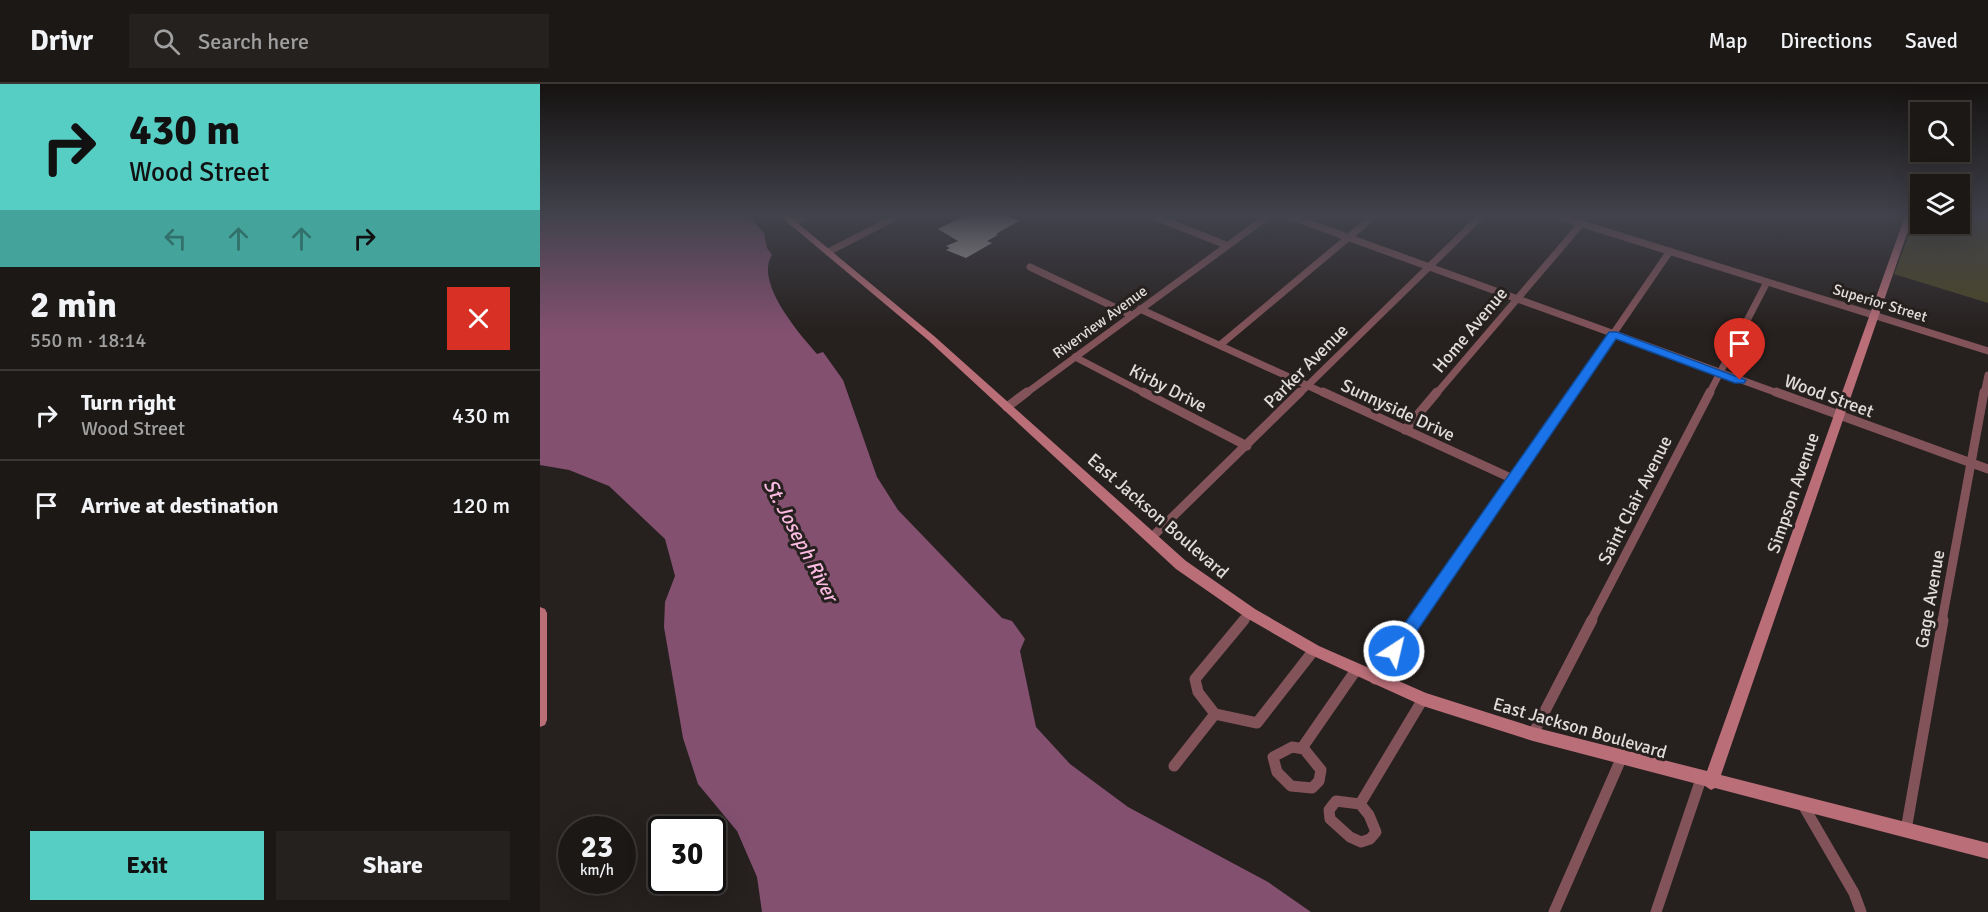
<!DOCTYPE html>
<html lang="en">
<head>
<meta charset="utf-8">
<style>
  :root { --surface:#1c1816; --page:#25211f; --text:#f1f3f6; --muted:#a0a0a1; --line:#3a3735; --accent:#56cec4 }
  body { margin:0; font-family:Signika,sans-serif; background:var(--page); color:var(--text); height:100vh; display:flex; flex-direction:column; font-size:22px; white-space:nowrap }
  * { box-sizing:border-box; margin:0 }
  p { font-size:20px; color:var(--muted) }
  .icon { flex:none; width:33px; height:33px; fill:none; stroke:currentColor; stroke-width:2; stroke-linecap:round; stroke-linejoin:round }
  .map { position:relative; flex:1; overflow:hidden }
  .sheet { display:flex; flex-direction:column; background:var(--surface); width:540px }
  .sheet>* { flex:none }
  .hud { background:#56cec4; color:#111; overflow:hidden }
  .tools { position:absolute; left:1370px; top:18px; display:grid; gap:12px }
  .tools a { display:grid; place-items:center; width:60px; height:60px; border-radius:0px; background:var(--surface); box-shadow:0 6px 24px #0002,0 0 0 2px var(--line); font-size:30px }
  .speed { position:absolute; left:18px; top:732px; display:flex; gap:12px; font-size:30px; font-weight:700; text-align:center }
  .speed>* { display:grid; place-content:center; width:78px; height:78px; border-radius:50%; background:var(--surface); box-shadow:0 6px 24px #0002,0 0 0 2px var(--line); line-height:1 }
  .speed small { font-size:15px; font-weight:400 }
  .speed .limit { border:3px solid #111; border-radius:9px; background:#fff; color:#111 }
  .pin { position:absolute; display:grid; place-items:center; width:51px; height:51px; color:#fff; margin:-62px -26px; border-radius:50% 50% 50% 0; rotate:-45deg; box-shadow:0 0 6px #0007 }
  .pin .icon { rotate:45deg }
  .me { position:absolute; width:66px; margin:-33px; rotate:35deg; stroke-linejoin:round; filter:drop-shadow(0 0 4px #0008) }
  .turn { display:flex; align-items:center; gap:21px; height:126px; padding:0 30px; font-size:27px }
  .turn .icon { width:78px; height:78px; stroke-width:2.5 }
  .turn b { display:block; font-size:42px; line-height:51px }
  .lanes { display:flex; align-items:center; height:57px; padding:0 30px; background:#0003; justify-content:center; gap:30px; direction:ltr }
  .lanes .off { opacity:.35 }
  .round { display:grid; place-items:center; flex:none; width:63px; height:63px; border-radius:0px; background:var(--page) }
  .head { display:flex; align-items:center; justify-content:space-between; height:102px; padding:0 30px }
  h1 { font-size:36px; font-weight:700; line-height:45px }
  .button { display:flex; gap:12px; margin-top:auto; padding:12px 30px }
  .button a { flex:1; height:69px; border-radius:0px; background:var(--accent); color:#111; font-size:24px; font-weight:700; line-height:69px; text-align:center }
  .button a+a { background:var(--page); color:var(--text) }
  ul { padding:0; list-style:none }
  li { display:flex; align-items:center; gap:18px; height:90px; padding:0 30px; border-top:2px solid var(--line) }
  li div { flex:1 }
  li b { display:block; font-size:22px }
  li em { font-style:normal }
  header { display:flex; align-items:center; gap:36px; box-sizing:border-box; height:84px; padding:0 30px; background:var(--surface); border-bottom:2px solid var(--line) }
  header strong { font-size:28px }
  nav { display:flex; gap:33px; margin-inline-start:auto; font-size:21px }
  .search { width:420px; height:54px; background:var(--page); display:flex; align-items:center; gap:15px; box-sizing:border-box; padding:0 21px; border-radius:0px; color:var(--muted); font-size:22px }
  main { display:flex; flex:1; min-height:0 }
  .map>svg:first-child { display:block }
  .green { fill:#4b4624 }
  .water { fill:#835070 }
  .building { fill:#b2ada8 }
  .lines { fill:none; stroke-linecap:round; stroke-linejoin:round }
  .street-far2 { stroke:#825359; stroke-width:7 }
  .street-far1 { stroke:#825359; stroke-width:9 }
  .street { stroke:#825359; stroke-width:11 }
  .secondary { fill:#b96e78; fill-rule:evenodd }
  .route { fill:#1a73e8; stroke:#114b97; stroke-width:1.5 }
  .labels { text-anchor:middle; stroke-width:6; stroke-linejoin:round; paint-order:stroke }
  .far-street-label { font-size:15px; fill:#e0dcdb; stroke:#26201e }
  .street-label { font-size:18px; fill:#e0dcdb; stroke:#26201e }
  .water-label { font-size:20px; font-style:italic; fill:#fbbae1; stroke:#26201e }
</style>
</head>
<body>
<header>
<strong>Drivr</strong>
<div class="search"><svg class="icon" aria-label="search" viewBox="0 0 24 24"><circle cx="10" cy="10" r="6"/><path d="M15 15l6 6"/></svg>Search here</div>
<nav><a>Map</a><a>Directions</a><a>Saved</a></nav>
</header>
<main>
<section class="sheet">
<div class="hud">
<div class="turn"><svg class="icon" aria-label="right" viewBox="0 0 24 24"><path d="M7 20v-9h11M14 6l5 5-5 5"/></svg><div><b>430 m</b>Wood Street</div></div>
<div class="lanes"><svg class="icon off" aria-label="left" viewBox="0 0 24 24"><path d="M17 20v-9H6M10 6l-5 5 5 5"/></svg><svg class="icon off" aria-label="ahead" viewBox="0 0 24 24"><path d="M12 20V5M6 11l6-6 6 6"/></svg><svg class="icon off" aria-label="ahead" viewBox="0 0 24 24"><path d="M12 20V5M6 11l6-6 6 6"/></svg><svg class="icon" aria-label="right" viewBox="0 0 24 24"><path d="M7 20v-9h11M14 6l5 5-5 5"/></svg></div>
</div>
<div class="head"><div><h1>2 min</h1><p>550 m · 18:14</p></div><a class="round" style="background:#d93025;color:#fff"><svg class="icon" aria-label="close" viewBox="0 0 24 24"><path d="M6 6l12 12M18 6L6 18"/></svg></a></div>
<ul>
<li><svg class="icon" aria-label="right" viewBox="0 0 24 24"><path d="M7 20v-9h11M14 6l5 5-5 5"/></svg><div><b>Turn right</b><p>Wood Street</p></div><em>430 m</em></li>
<li><svg class="icon" aria-label="arrive" viewBox="0 0 24 24"><path d="M6 21V4h12l-3 4 3 4H6"/></svg><div><b>Arrive at destination</b></div><em>120 m</em></li>
</ul>
<div class="button"><a>Exit</a><a>Share</a></div>
</section>
<div class="map">
<svg width="1448" height="828" viewBox="0 0 1448 828">
  <rect width="100%" height="100%" fill="#26201e"/>
  <polygon class="green" points="1376,132 1380,132 1380,140 1419,140 1419,132 1448,132 1448,219 1354,190"/>
  <path class="water" d="M0,132H209L224,149L227,164L232,171C214,198 260,251 277,270L283,268L303,296L337,393L358,426L462,534L472,537L485,555L480,567L496,643L530,680L588,723L728,798L771,828H222L217,793L197,747L158,700L143,654L124,543L125,518L135,492L125,455L69,402L29,386L0,381Z"/>
  <polygon class="building" points="424,132 469,132 479,137 456,150 458,151 447,157 452,159 426,174 406,166 410,164 406,162 418,157 398,145"/>
  <g class="lines">
    <g class="street-far2">
      <polyline points="613,132 686,161"/>
      <polyline points="749,132 1240,310"/>
      <polyline points="1017,132 1448,267"/>
      <polyline points="252,138 266,132"/>
      <polyline points="288,168 358,132"/>
      <polyline points="490,183 591,231"/>
      <polyline points="600,225 786,310"/>
      <polyline points="680,261 834,132"/>
      <polyline points="535,273 606,310"/>
      <polyline points="485,310 728,132"/>
      <polyline points="759,310 941,132"/>
      <polyline points="896,310 1042,139"/>
      <polyline points="1032,310 1130,167"/>
      <polyline points="1169,310 1227,198"/>
      <polyline points="1444,310 1448,291"/>
    </g>
    <g class="street-far1">
      <polyline points="603,308 707,362"/>
      <polyline points="783,308 973,395"/>
      <polyline points="1236,308 1448,385"/>
      <polyline points="467,323 487,308"/>
      <polyline points="865,346 897,308"/>
      <polyline points="611,454 760,308"/>
      <polyline points="703,537 710,529"/>
      <polyline points="875,537 1033,308"/>
      <polyline points="1051,537 1170,308"/>
      <polyline points="1402,537 1444,308"/>
    </g>
    <g class="street">
      <polyline points="704,536 655,595 658,608 675,630 717,639 774,566"/>
      <polyline points="835,595 876,536"/>
      <polyline points="993,650 1052,536"/>
      <polygon points="752,663 764,665 781,686 779,697 772,704 751,702 737,688 733,673"/>
      <polyline points="762,664 816,586"/>
      <polyline points="634,682 675,630"/>
      <polygon points="796,717 820,720 829,731 836,748 830,755 821,758 810,753 790,735 789,726"/>
      <polyline points="820,720 883,615"/>
      <polyline points="1263,721 1314,809 1321,828"/>
      <polyline points="1366,746 1403,536"/>
      <polyline points="1014,828 1081,675"/>
      <polyline points="1116,828 1161,695"/>
    </g>
    <g class="secondary">
      <polygon points="240,132 249,132 394,252 646,477 715,525 779,562 886,609 993,643 1167,687 1365,132 1373,132 1181,691 1448,759 1448,775 1175,704 1171,706 1165,702 993,657 883,622 769,570 705,533 636,485 388,256"/>
      <polygon points="0,523 5,525 7,529 7,636 5,641 0,643"/>
    </g>
  </g>
  <linearGradient id="sky" x2="0" y2="1"><stop stop-color="#151210"/><stop offset="0.53" stop-color="#41424c"/><stop offset="1" stop-color="#41424c" stop-opacity="0"/></linearGradient>
  <rect width="1448" height="248" fill="url(#sky)"/>
  <polygon class="route" points="1069,248 1077,248 1206,296 1204,299 1195,299 1076,255 860,572 849,572 846,567 849,562"/>
  <g class="labels">
    <g class="far-street-label">
      <text transform="translate(1340 219) rotate(17)" y="5">Superior Street</text>
      <text transform="translate(560 238) rotate(-36)" y="5">Riverview Avenue</text>
    </g>
    <g class="street-label">
      <text transform="translate(930 246) rotate(-50)" y="6">Home Avenue</text>
      <text transform="translate(766 282) rotate(-45)" y="6">Parker Avenue</text>
      <text transform="translate(628 304) rotate(27)" y="6">Kirby Drive</text>
      <text transform="translate(1289 312) rotate(20)" y="6">Wood Street</text>
      <text transform="translate(858 326) rotate(25)" y="6">Sunnyside Drive</text>
      <text transform="translate(1253 409) rotate(-71)" y="6">Simpson Avenue</text>
      <text transform="translate(1095 416) rotate(-63)" y="6">Saint Clair Avenue</text>
      <text transform="translate(618 432) rotate(41)" y="6">East Jackson Boulevard</text>
      <text transform="translate(1390 515) rotate(-80)" y="6">Gage Avenue</text>
      <text transform="translate(1040 644) rotate(16)" y="6">East Jackson Boulevard</text>
    </g>
    <g class="water-label">
      <text transform="translate(261 456) rotate(62)" y="7">St. Joseph River</text>
    </g>
  </g>
</svg>
<div class="tools">
<a><svg class="icon" aria-label="search" viewBox="0 0 24 24"><circle cx="10" cy="10" r="6"/><path d="M15 15l6 6"/></svg></a>
<a><svg class="icon" aria-label="layers" viewBox="0 0 24 24"><path d="M12 4l9 5-9 5-9-5zM3 14l9 5 9-5"/></svg></a>
</div>
<div class="speed"><div>23<small>km/h</small></div><div class="limit">30</div></div>
<div class="pin" style="left:1200px;top:296px;background:#d93025"><svg class="icon" aria-label="arrive" viewBox="0 0 24 24"><path d="M6 21V4h12l-3 4 3 4H6"/></svg></div>
<svg class="me" style="left:854px;top:567px" viewBox="-20 -20 40 40"><circle r="17" fill="#1a73e8" stroke="#fff" stroke-width="3"/><path d="M0-11L8 9 0 5-8 9z" fill="#fff"/></svg>
</div>
</main>
</body>
</html>
